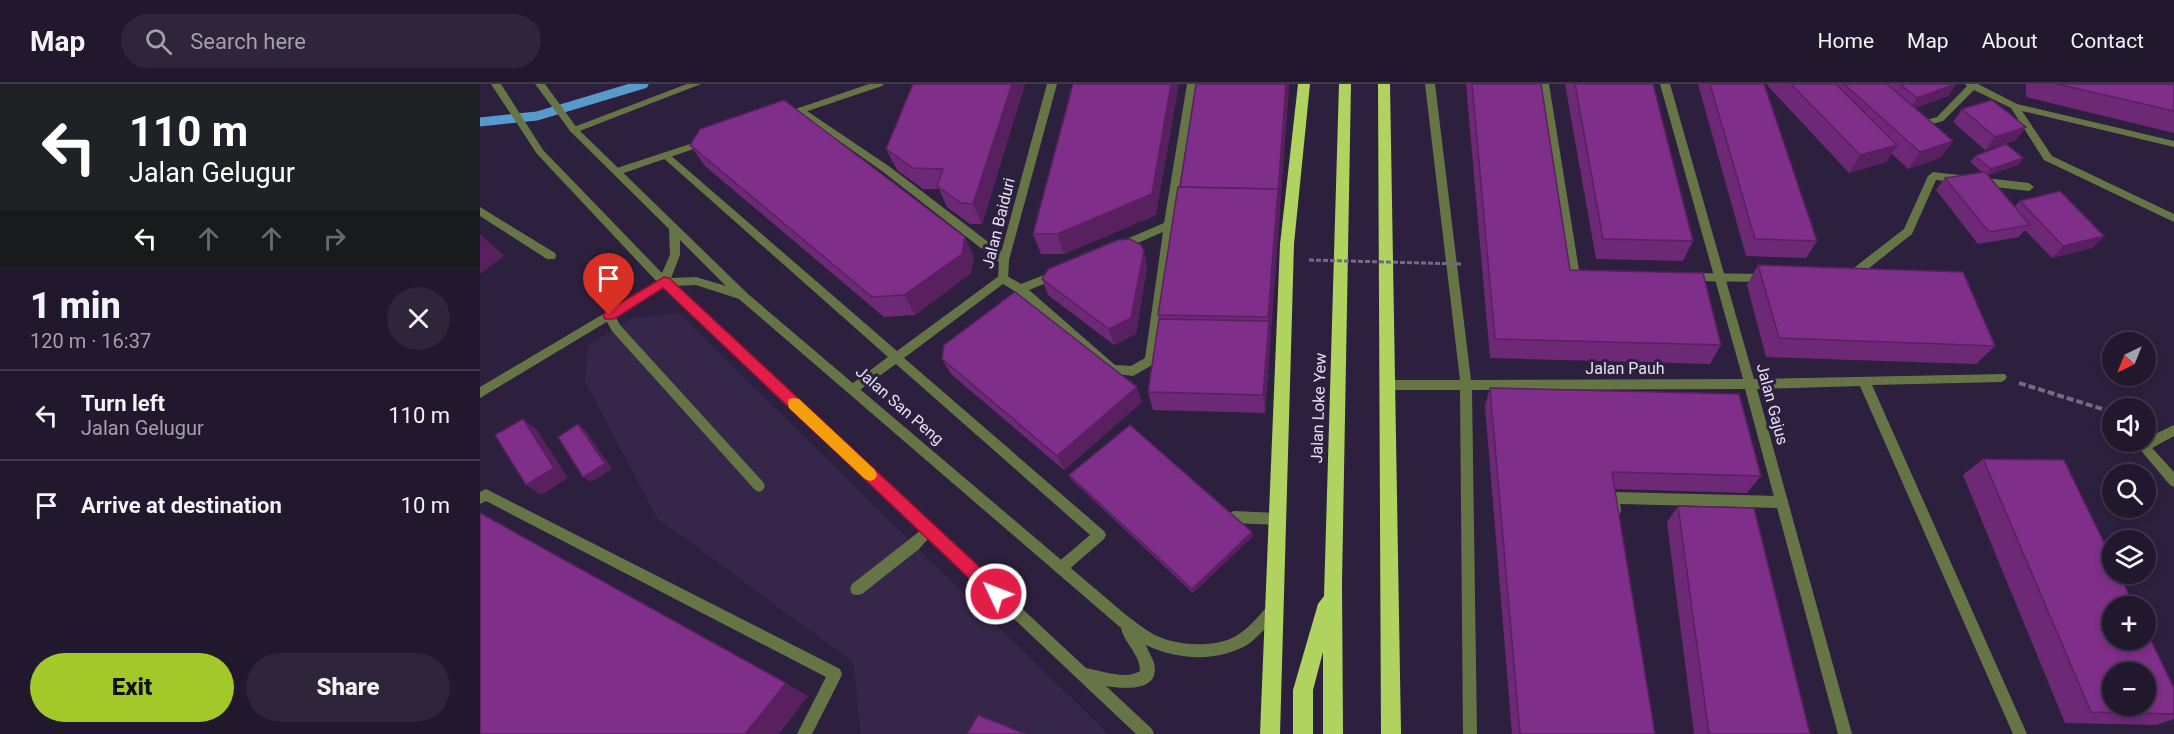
<!DOCTYPE html>
<html lang="en">
<head>
<meta charset="utf-8">
<style>
  :root { --surface:#22182e; --page:#2e253a; --text:#f1f3f6; --muted:#a2a0aa; --line:#3f374a; --accent:#a2c929 }
  body { margin:0; font-family:Roboto,sans-serif; background:var(--page); color:var(--text); height:100vh; display:flex; flex-direction:column; font-size:22px; white-space:nowrap }
  * { box-sizing:border-box; margin:0 }
  p { font-size:20px; color:var(--muted) }
  .icon { flex:none; width:33px; height:33px; fill:none; stroke:currentColor; stroke-width:2; stroke-linecap:round; stroke-linejoin:round }
  .map { position:relative; flex:1; overflow:hidden }
  .sheet { display:flex; flex-direction:column; background:var(--surface); width:480px }
  .sheet>* { flex:none }
  .hud { background:#202124; color:#fff; overflow:hidden }
  .needle { width:39px; rotate:223deg }
  .controls { position:absolute; left:1622px; top:248px; display:grid; gap:12px }
  .controls a { display:grid; place-items:center; width:54px; height:54px; border-radius:50%; background:var(--surface); box-shadow:0 3px 9px #0003,0 0 0 2px var(--line); font-size:30px }
  .pin { position:absolute; display:grid; place-items:center; width:51px; height:51px; color:#fff; margin:-62px -26px; border-radius:50% 50% 50% 0; rotate:-45deg; box-shadow:0 0 6px #0007 }
  .pin .icon { rotate:45deg }
  .me { position:absolute; width:66px; margin:-33px; rotate:313deg; stroke-linejoin:round; filter:drop-shadow(0 0 4px #0008) }
  .turn { display:flex; align-items:center; gap:21px; height:126px; padding:0 30px; font-size:27px }
  .turn .icon { width:78px; height:78px; stroke-width:2.5 }
  .turn b { display:block; font-size:42px; line-height:51px }
  .lanes { display:flex; align-items:center; height:57px; padding:0 30px; background:#0003; justify-content:center; gap:30px; direction:ltr }
  .lanes .off { opacity:.35 }
  .round { display:grid; place-items:center; flex:none; width:63px; height:63px; border-radius:32px; background:var(--page) }
  .headline { display:flex; align-items:center; justify-content:space-between; height:102px; padding:0 30px }
  h1 { font-size:36px; font-weight:800; line-height:45px }
  .primary-button { display:flex; gap:12px; margin-top:auto; padding:12px 30px }
  .primary-button a { flex:1; height:69px; border-radius:36px; background:var(--accent); color:#111; font-size:24px; font-weight:800; line-height:69px; text-align:center }
  .primary-button a+a { background:var(--page); color:var(--text) }
  ul { padding:0; list-style:none }
  li { display:flex; align-items:center; gap:18px; height:90px; padding:0 30px; border-top:2px solid var(--line) }
  li div { flex:1 }
  li b { display:block; font-size:22px }
  li em { font-style:normal }
  header { display:flex; align-items:center; gap:36px; box-sizing:border-box; height:84px; padding:0 30px; background:var(--surface); border-bottom:2px solid var(--line) }
  header strong { font-size:28px }
  nav { display:flex; gap:33px; margin-inline-start:auto; font-size:21px }
  .search { width:420px; height:54px; background:var(--page); display:flex; align-items:center; gap:15px; box-sizing:border-box; padding:0 21px; border-radius:33px; color:var(--muted); font-size:22px }
  main { display:flex; flex:1; min-height:0 }
  .map>svg:first-child { display:block }
  .built { fill:#36264a }
  .lines { fill:none; stroke-linecap:round; stroke-linejoin:round }
  .stream { stroke:#589acc; stroke-width:9 }
  .path { stroke:#746a84; stroke-width:4; stroke-dasharray:7 3; stroke-linecap:butt }
  .service { fill:#667545; fill-rule:evenodd }
  .minor { fill:#667545; fill-rule:evenodd }
  .tertiary { fill:#667545; fill-rule:evenodd }
  .trunk { fill:#b0d25e; fill-rule:evenodd }
  .path-bridge { stroke:#746a84; stroke-width:3; stroke-dasharray:5 2; stroke-linecap:butt }
  .wall { fill:#6d2876 }
  .shaded-wall { fill:#592060 }
  .building { fill:#7f2e89; stroke:#592060; stroke-width:1.5; fill-rule:evenodd }
  .route { fill:#e11d48; stroke:#92132f; stroke-width:1.5 }
  .slow { fill:#f59e0b }
  .labels { text-anchor:middle; stroke-width:6; stroke-linejoin:round; paint-order:stroke }
  .street-label { font-size:16px; fill:#e6dff3; stroke:#2d203e }
</style>
</head>
<body>
<header>
<strong>Map</strong>
<div class="search"><svg class="icon" aria-label="search" viewBox="0 0 24 24"><circle cx="10" cy="10" r="6"/><path d="M15 15l6 6"/></svg>Search here</div>
<nav><a>Home</a><a>Map</a><a>About</a><a>Contact</a></nav>
</header>
<main>
<section class="sheet">
<div class="hud">
<div class="turn"><svg class="icon" aria-label="left" viewBox="0 0 24 24"><path d="M17 20v-9H6M10 6l-5 5 5 5"/></svg><div><b>110 m</b>Jalan Gelugur</div></div>
<div class="lanes"><svg class="icon" aria-label="left" viewBox="0 0 24 24"><path d="M17 20v-9H6M10 6l-5 5 5 5"/></svg><svg class="icon off" aria-label="ahead" viewBox="0 0 24 24"><path d="M12 20V5M6 11l6-6 6 6"/></svg><svg class="icon off" aria-label="ahead" viewBox="0 0 24 24"><path d="M12 20V5M6 11l6-6 6 6"/></svg><svg class="icon off" aria-label="right" viewBox="0 0 24 24"><path d="M7 20v-9h11M14 6l5 5-5 5"/></svg></div>
</div>
<div class="headline"><div><h1>1 min</h1><p>120 m · 16:37</p></div><a class="round"><svg class="icon" aria-label="close" viewBox="0 0 24 24"><path d="M6 6l12 12M18 6L6 18"/></svg></a></div>
<ul>
<li><svg class="icon" aria-label="left" viewBox="0 0 24 24"><path d="M17 20v-9H6M10 6l-5 5 5 5"/></svg><div><b>Turn left</b><p>Jalan Gelugur</p></div><em>110 m</em></li>
<li><svg class="icon" aria-label="arrive" viewBox="0 0 24 24"><path d="M6 21V4h12l-3 4 3 4H6"/></svg><div><b>Arrive at destination</b></div><em>10 m</em></li>
</ul>
<div class="primary-button"><a>Exit</a><a>Share</a></div>
</section>
<div class="map">
<svg width="1694" height="650" viewBox="0 0 1694 650">
  <rect width="100%" height="100%" fill="#2d203e"/>
  <polygon class="built" points="199,229 434,461 628,650 381,650 373,578 177,434 105,297 108,262 152,234"/>
  <g class="lines">
    <polyline class="stream" points="0,38 57,32 164,0"/>
    <polyline class="path" points="1539,299 1632,328"/>
    <g class="service">
      <polygon points="207,0 221,0 97,48 91,48 89,46 91,44"/>
      <polygon points="707,0 717,0 674,280 653,292 628,289 536,208 523,200 424,274 624,447 626,451 624,455 586,488 581,490 576,488 574,484 576,480 610,451 416,280 377,308 369,308 367,305 369,302 408,273 180,71 185,68 188,69 417,267 519,192 527,192 541,200 577,186 582,190 581,193 549,206 635,281 651,282 665,274 683,148 639,167 634,163 635,160 684,139"/>
      <polygon points="1059,0 1069,0 1099,186 1108,188 1109,191 1104,195 1090,193 1089,190"/>
      <polygon points="1485,0 1498,0 1537,20 1694,57 1694,63 1542,27 1572,72 1694,130 1694,138 1564,76 1531,24 1494,6 1463,37 1434,45 1431,44 1431,40 1457,33 1487,2"/>
      <polygon points="321,23 410,83 528,173 529,176 528,179 520,179 402,87 318,28 318,24"/>
      <polygon points="1453,88 1549,99 1554,103 1549,107 1456,96 1432,150 1374,196 1366,196 1365,193 1366,190 1424,145 1448,92"/>
      <polygon points="0,123 75,169 76,172 75,175 67,175 0,132"/>
      <polygon points="1208,189 1287,190 1292,194 1287,198 1208,197 1203,193"/>
      <polygon points="129,227 133,228 140,241 283,398 285,402 283,406 279,408 275,406 132,247 123,231"/>
      <polygon points="1694,341 1694,352 1672,364 1694,388 1694,403 1690,401 1653,357 1665,357 1665,355"/>
      <polygon points="6,405 360,585 362,590 360,595 332,650 317,650 346,593 6,417 0,420 0,408"/>
      <polygon points="1133,408 1302,412 1307,414 1308,418 1307,422 1302,424 1140,420 1141,426 1140,430 1135,432 1130,430 1127,414 1128,410"/>
      <polygon points="754,427 799,429 804,431 805,435 804,439 799,441 754,439 749,437 748,433 749,429"/>
      <polygon points="449,440 454,442 456,446 439,465 382,510 377,511 372,510 370,505 372,500"/>
    </g>
    <g class="minor">
      <polygon points="389,0 404,0 402,2 307,34 304,35 299,32 301,30"/>
      <polygon points="567,0 577,0 529,176 528,195 523,199 518,195 519,176"/>
      <polygon points="945,0 955,0 991,296 1263,295 1180,0 1190,0 1274,295 1525,290 1527,293 1525,296 1521,298 1392,301 1547,650 1533,650 1380,302 1277,305 1372,650 1358,650 1265,305 992,306 997,650 983,650 980,306 906,306 902,304 900,301 902,298 906,296 980,296"/>
      <polygon points="225,55 230,58 228,60 138,91 133,87 134,85"/>
      <polygon points="184,194 188,195 189,198 188,201 0,314 0,303"/>
    </g>
    <path class="tertiary" d="M11,0H21L63,66L182,189L190,171L189,145L91,48L55,0H65L97,44L268,210L646,531C656,538 666,547 677,552C699,562 735,564 756,552C769,544 780,531 790,519L795,517L800,519L802,524L800,529C790,539 781,550 770,559C739,579 697,576 666,561C668,567 672,573 674,579C681,608 644,605 626,602L672,645L674,650H656L180,201L57,70ZM200,156L246,202L216,193L191,194L200,171ZM216,201L259,215L641,544C644,559 660,570 660,587C646,596 622,587 606,584L195,202Z"/>
    <g class="trunk">
      <polygon points="818,0 830,0 814,160 800,650 780,650 800,160"/>
      <polygon points="859,0 871,0 862,499 863,650 843,650 843,568 833,606 833,650 813,650 813,606 838,520 844,512"/>
      <polygon points="898,0 910,0 921,650 901,650"/>
    </g>
    <polyline class="path-bridge" points="829,176 982,180"/>
  </g>
  <g class="wall">
    <polygon points="545,0 502,140 490,140 467,123 459,105 443,105 417,86 406,65"/>
    <polygon points="716,0 809,0 785,329 673,326 668,308 679,235 678,231"/>
    <polygon points="986,0 1061,0 1090,186 1241,261 1230,280 1010,274"/>
    <polygon points="1085,0 1173,0 1213,157 1203,177 1116,175"/>
    <polygon points="1218,0 1284,0 1337,157 1326,174 1266,172"/>
    <polygon points="1288,0 1476,0 1468,12 1435,24 1473,57 1460,74 1428,85 1412,70 1406,78 1369,89 1287,1"/>
    <polygon points="1546,0 1694,0 1694,49 1546,13"/>
    <polygon points="1482,25 1536,56 1505,66 1473,38"/>
    <polygon points="210,61 494,173 491,189 435,231 404,233 225,82"/>
    <polygon points="1495,72 1543,74 1538,81 1508,91 1534,123 1540,117 1624,152 1612,164 1572,174 1545,146 1539,153 1498,160 1456,106 1465,94 1502,88 1490,78"/>
    <polygon points="676,131 584,170 561,170 553,150"/>
    <polygon points="1278,181 1515,262 1496,280 1286,273 1267,201"/>
    <polygon points="667,183 656,250 634,261 568,211 562,195"/>
    <polygon points="462,275 662,318 584,386 471,290"/>
    <polygon points="1010,304 1281,392 1267,409 1135,405 1175,650 1032,650 1005,322"/>
    <polygon points="1503,375 1694,604 1694,635 1676,641 1585,639 1483,391"/>
    <polygon points="589,391 773,452 713,509 592,396"/>
    <polygon points="1198,422 1330,650 1214,650 1187,438"/>
  </g>
  <g class="shaded-wall">
    <polygon points="532,0 545,0 502,140 493,120"/>
    <polygon points="691,0 699,0 676,131 584,170 577,150"/>
    <polygon points="806,0 809,0 785,329 783,311"/>
    <polygon points="1476,0 1468,12 1429,27 1437,14"/>
    <polygon points="1546,43 1536,56 1505,66 1515,53"/>
    <polygon points="1473,57 1460,74 1428,85 1440,68"/>
    <polygon points="1417,61 1406,78 1369,89 1380,71"/>
    <polygon points="1543,74 1538,81 1506,92 1511,85"/>
    <polygon points="0,150 24,172 0,190"/>
    <polygon points="1624,152 1612,164 1572,174 1583,162"/>
    <polygon points="485,153 494,173 491,189 435,231 424,211"/>
    <polygon points="664,166 667,183 656,250 634,261 629,245"/>
    <polygon points="657,303 662,318 584,386 577,372"/>
    <polygon points="43,335 57,346 88,394 61,411 46,401"/>
    <polygon points="98,340 105,346 132,385 111,398 103,393"/>
    <polygon points="772,448 773,452 713,509 712,505"/>
    <polygon points="306,599 328,612 299,650 265,650"/>
  </g>
  <g class="building">
    <polygon points="433,0 532,0 493,120 481,119 457,102 463,85 433,84 406,65"/>
    <polygon points="593,0 691,0 672,110 577,150 553,150"/>
    <polygon points="716,0 806,0 798,109 798,105 700,103"/>
    <polygon points="992,0 1061,0 1090,186 1223,189 1241,261 1015,255"/>
    <polygon points="1095,0 1173,0 1213,157 1123,155"/>
    <polygon points="1230,0 1284,0 1337,157 1275,155"/>
    <polygon points="1311,0 1356,0 1417,61 1380,71"/>
    <polygon points="1364,0 1407,0 1473,57 1440,68"/>
    <polygon points="1420,0 1475,0 1437,14"/>
    <polygon points="1577,0 1694,0 1694,27"/>
    <polygon points="304,16 485,153 482,170 424,211 392,213 210,61 220,45"/>
    <polygon points="1512,16 1546,43 1515,53 1482,25"/>
    <polygon points="1526,60 1543,74 1511,85 1495,72"/>
    <polygon points="1505,88 1550,141 1509,148 1465,94"/>
    <polygon points="698,103 798,105 788,233 678,231"/>
    <polygon points="1580,107 1624,152 1583,162 1540,117"/>
    <polygon points="650,155 661,161 664,166 651,234 629,245 562,195 568,185 638,156"/>
    <polygon points="1278,181 1483,188 1515,262 1299,254"/>
    <polygon points="535,208 657,303 577,372 462,275 464,261"/>
    <polygon points="679,235 789,237 783,311 668,308"/>
    <polygon points="1010,304 1259,310 1281,392 1132,388 1175,650 1040,650"/>
    <polygon points="43,335 74,384 46,401 15,351"/>
    <polygon points="98,340 125,380 103,393 78,353"/>
    <polygon points="650,341 772,448 712,505 589,391"/>
    <path d="M1503,375L1584,376L1632,475V489H1639L1654,522H1632V555H1665V544L1694,604V630L1611,628ZM1632,588H1665V621H1632Z"/>
    <polygon points="1198,422 1274,424 1330,650 1229,650"/>
    <polygon points="0,429 306,599 265,650 0,650"/>
    <polygon points="498,631 546,650 487,650"/>
  </g>
  <polygon class="route" points="184,193 189,194 522,504 524,510 522,515 516,517 511,515 183,204 134,235 125,235 123,231 125,228"/>
  <polygon class="slow" points="314,314 319,315 395,386 397,391 395,395 390,397 385,395 309,324 308,319 309,315"/>
  <g class="labels">
    <g class="street-label">
      <text transform="translate(518 139) rotate(-76)" y="6">Jalan Baiduri</text>
      <text x="1145" y="290">Jalan Pauh</text>
      <text transform="translate(1293 320) rotate(75)" y="6">Jalan Gajus</text>
      <text transform="translate(420 321) rotate(41)" y="6">Jalan San Peng</text>
      <text transform="translate(838 324) rotate(-88)" y="6">Jalan Loke Yew</text>
    </g>
  </g>
</svg>
<div class="controls">
<a><svg class="needle" viewBox="-14 -14 28 28"><path d="M0-13l5 13h-10z" fill="#e53935"/><path d="M0 13l5-13h-10z" fill="#a2a0aa"/></svg></a>
<a><svg class="icon" aria-label="sound" viewBox="0 0 24 24"><path d="M4 9h4l5-4v14l-5-4H4zM17 9q2 3 0 6"/></svg></a>
<a><svg class="icon" aria-label="search" viewBox="0 0 24 24"><circle cx="10" cy="10" r="6"/><path d="M15 15l6 6"/></svg></a>
<a><svg class="icon" aria-label="layers" viewBox="0 0 24 24"><path d="M12 4l9 5-9 5-9-5zM3 14l9 5 9-5"/></svg></a>
<a>+</a>
<a>−</a>
</div>
<div class="pin" style="left:129px;top:231px;background:#d93025"><svg class="icon" aria-label="arrive" viewBox="0 0 24 24"><path d="M6 21V4h12l-3 4 3 4H6"/></svg></div>
<svg class="me" style="left:516px;top:510px" viewBox="-20 -20 40 40"><circle r="17" fill="#e11d48" stroke="#fff" stroke-width="3"/><path d="M0-11L8 9 0 5-8 9z" fill="#fff"/></svg>
</div>
</main>
</body>
</html>
